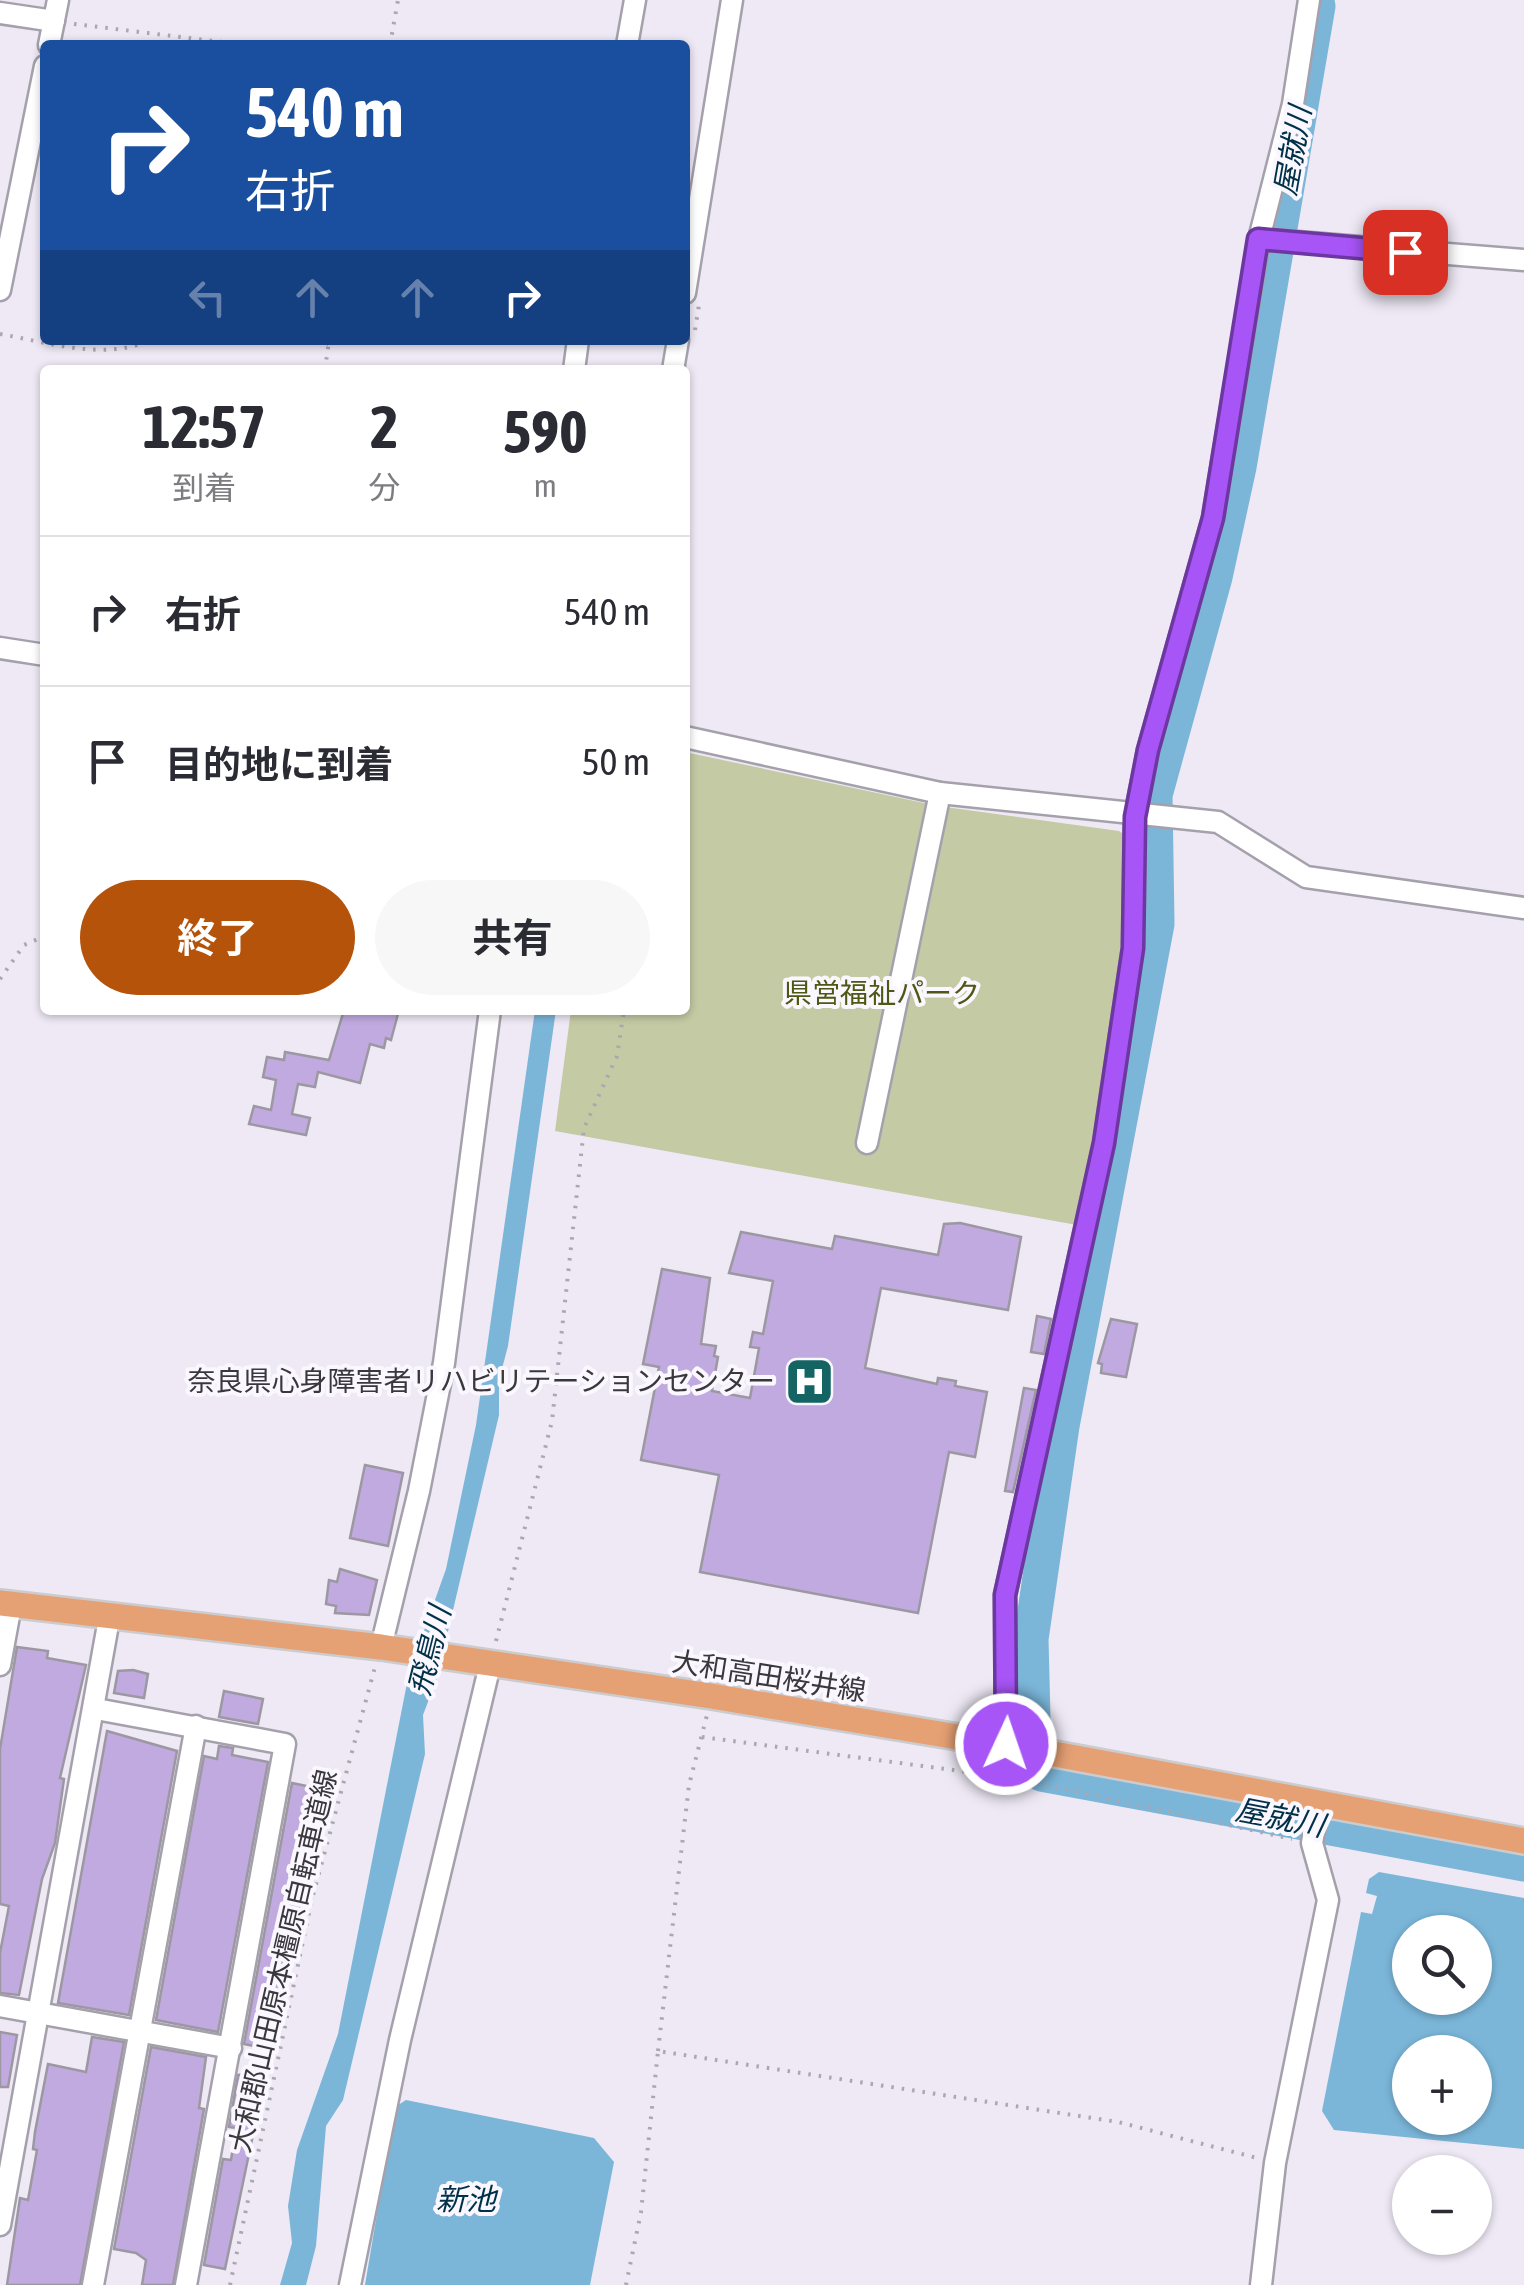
<!DOCTYPE html>
<html lang="ja">
<head>
<meta charset="utf-8">
<style>
  :root { --surface:#fff; --page:#f7f7f7; --text:#2b2b33; --muted:#7c7c81; --line:#e1e1e2; --accent:#b45309 }
  body { margin:0; font-family:"Asap Condensed","Noto Sans JP",sans-serif; background:var(--page); color:var(--text); height:100vh; display:flex; flex-direction:column; font-size:38px; white-space:nowrap }
  * { box-sizing:border-box; margin:0 }
  p { font-size:32px; color:var(--muted) }
  .icon { flex:none; width:55px; height:55px; fill:none; stroke:currentColor; stroke-width:2; stroke-linecap:round; stroke-linejoin:round }
  .map { position:relative; flex:1; overflow:hidden }
  .sheet { position:absolute; left:40px; top:365px; width:650px; height:650px; display:flex; flex-direction:column; background:var(--surface); border-radius:10px; box-shadow:0 2px 8px #0004 }
  .sheet>* { flex:none }
  .top-card { position:absolute; left:40px; top:40px; width:650px; height:305px; border-radius:10px; box-shadow:0 2px 8px #0004; background:#1a4fa0; color:#fff; overflow:hidden }
  .controls { position:absolute; left:1392px; top:1915px; display:grid; gap:20px }
  .controls a { display:grid; place-items:center; width:100px; height:100px; border-radius:50%; background:var(--surface); box-shadow:0 2px 8px #0004; font-size:50px }
  .pin { position:absolute; display:grid; place-items:center; width:85px; height:85px; color:#fff; margin:-42px; border-radius:20px; box-shadow:0 5px 15px #0006 }
  .me { position:absolute; width:110px; margin:-55px; rotate:3deg; stroke-linejoin:round; filter:drop-shadow(0 0 8px #0008) }
  .turn { display:flex; align-items:center; gap:35px; height:210px; padding:0 40px; font-size:45px }
  .turn .icon { width:130px; height:130px; stroke-width:2.5 }
  .turn b { display:block; font-size:70px; line-height:85px }
  .lanes { display:flex; align-items:center; height:95px; padding:0 40px; background:#0003; justify-content:center; gap:50px; direction:ltr }
  .lanes .off { opacity:.35 }
  .eta { display:flex; justify-content:space-evenly; align-items:center; height:170px; text-align:center }
  .eta b { font-size:60px; font-weight:700; line-height:70px }
  .cta { display:flex; gap:20px; margin-top:auto; padding:20px 40px }
  .cta a { flex:1; height:115px; border-radius:60px; background:var(--accent); color:#fff; font-size:40px; font-weight:700; line-height:115px; text-align:center }
  .cta a+a { background:var(--page); color:var(--text) }
  ul { padding:0; list-style:none }
  li { display:flex; align-items:center; gap:30px; height:150px; padding:0 40px; border-top:2px solid var(--line) }
  li div { flex:1 }
  li b { display:block; font-size:38px }
  li em { font-style:normal }
  .map>svg:first-child { display:block }
  .green { fill:#c4caa4 }
  .water { fill:#7bb6d9; fill-rule:evenodd }
  .lines { fill:none; stroke-linecap:round; stroke-linejoin:round }
  .river { stroke:#7bb6d9; stroke-width:35 }
  .building { fill:#c1aae0; stroke:#9c98a2; stroke-width:2.5 }
  .minor-casing { stroke:#a5a1ac; stroke-width:25 }
  .major-casing { stroke:#cccbcd; stroke-width:30 }
  .path { stroke:#aaa7b0; stroke-width:4; stroke-dasharray:2.5 8; stroke-linecap:butt }
  .minor { stroke:#fff; stroke-width:20 }
  .major { stroke:#e5a073; stroke-width:25 }
  .route-casing { stroke:#6d37a1; stroke-width:25 }
  .route { stroke:#a855f7; stroke-width:18 }
  .labels { text-anchor:middle; stroke-width:8; stroke-linejoin:round; paint-order:stroke }
  .park-label { font-size:28px; fill:#505613; stroke:#faf7fe }
  .poi-label { font-size:28px; fill:#3a383d; stroke:#faf7fe; text-anchor:end }
  .street-label { font-size:28px; fill:#3a383d; stroke:#faf7fe }
  .water-label { font-size:30px; font-style:italic; fill:#003149; stroke:#faf7fe }
</style>
</head>
<body>
<div class="map">
<svg width="1524" height="2285" viewBox="0 0 1524 2285">
  <rect width="100%" height="100%" fill="#eee9f5"/>
  <polygon class="green" points="685,752 938,806 1119,831 1129,838 1126,942 1077,1225 555,1131 571,1010 685,1010"/>
  <g class="water">
    <polygon points="535,1010 556,1010 508,1346 499,1380 499,1415 437,1678 423,1715 425,1754 343,2100 326,2126 316,2246 306,2285 280,2285 292,2243 288,2206 297,2150 338,2034 409,1673 446,1569 476,1425"/>
    <path d="M1379,1872L1524,1898V2149L1334,2130L1322,2111L1361,1912L1372,1914L1377,1896L1366,1893L1369,1879ZM1410,1932H1475V1998H1410ZM1475,2052V2118H1410V2052Z"/>
    <polygon points="406,2100 594,2138 614,2162 590,2285 365,2285 395,2107"/>
  </g>
  <g class="lines">
    <g class="river">
      <polyline points="1033,1718 1031,1639 1062,1426 1157,924 1155,795 1215,577 1239,467 1318,6"/>
      <polyline points="1040,1768 1041,1774 1524,1864"/>
    </g>
  </g>
  <g class="building">
    <polygon points="344,1010 399,1010 391,1040 386,1038 384,1048 370,1044 360,1083 318,1072 315,1087 298,1084 292,1114 310,1118 306,1135 249,1124 254,1106 271,1110 276,1080 263,1077 267,1057 284,1060 285,1052 329,1060"/>
    <polygon points="960,1223 1021,1237 1008,1310 881,1288 865,1368 937,1384 938,1378 956,1381 955,1386 987,1392 975,1457 949,1452 918,1613 700,1572 719,1475 641,1460 659,1367 643,1364 662,1269 710,1278 701,1344 716,1346 714,1356 718,1357 712,1391 750,1398 759,1348 750,1347 753,1332 763,1334 773,1281 729,1273 741,1232 832,1249 835,1236 938,1255 944,1224"/>
    <polygon points="1037,1316 1051,1319 1044,1354 1031,1352"/>
    <polygon points="1111,1319 1137,1324 1126,1377 1101,1373 1102,1364 1098,1363"/>
    <polygon points="1024,1388 1036,1390 1013,1492 1005,1491"/>
    <polygon points="365,1465 403,1473 388,1546 350,1538"/>
    <polygon points="340,1569 377,1580 369,1615 335,1613 336,1606 326,1604 329,1580 337,1582"/>
    <polygon points="17,1647 48,1651 47,1658 86,1665 60,1778 64,1779 55,1843 42,1879 19,1995 0,1993 0,1953 9,1906 0,1904 0,1749"/>
    <polygon points="133,1670 148,1674 144,1698 114,1693 118,1671"/>
    <polygon points="224,1691 263,1699 258,1724 219,1717"/>
    <polygon points="107,1731 177,1751 129,2015 58,2003"/>
    <polygon points="219,1746 233,1748 232,1755 268,1762 218,2032 156,2020 204,1756 217,1759"/>
    <polygon points="292,1783 326,1790 269,2049 244,2044"/>
    <polygon points="0,2032 17,2035 8,2087 0,2087"/>
    <polygon points="92,2037 124,2042 80,2285 7,2285 20,2198 28,2200 37,2150 33,2149 35,2132 48,2064 86,2072"/>
    <polygon points="151,2047 206,2057 199,2108 204,2109 173,2285 142,2285 146,2260 136,2253 114,2249"/>
    <polygon points="248,2074 265,2077 225,2269 204,2265 223,2159 231,2160 236,2128 229,2127 238,2075"/>
  </g>
  <g class="lines">
    <defs>
      <g id="minor">
        <polyline points="0,13 54,21"/>
        <polyline points="49,45 58,0"/>
        <polyline points="627,45 635,0"/>
        <polyline points="1259,239 1524,260"/>
        <polyline points="0,290 45,66"/>
        <polyline points="685,293 732,0"/>
        <polyline points="574,370 578,340"/>
        <polyline points="673,370 678,340"/>
        <polyline points="0,648 45,655"/>
        <polyline points="685,737 940,793 1218,822 1306,877 1524,908"/>
        <polyline points="867,1143 940,793"/>
        <polyline points="381,1647 419,1491 444,1363 490,1010"/>
        <polyline points="0,1665 11,1605"/>
        <polyline points="96,1709 285,1744 186,2285"/>
        <polyline points="1006,1745 1005,1595 1104,1143 1133,948 1135,817 1148,750 1213,518 1259,239 1293,104 1309,0"/>
        <polyline points="0,2006 231,2048"/>
        <polyline points="0,2225 109,1619"/>
        <polyline points="93,2285 196,1726"/>
        <polyline points="350,2285 400,2040 490,1665"/>
        <polyline points="1261,2285 1275,2163 1328,1900 1312,1843 1319,1803"/>
      </g>
      <polyline id="major" points="0,1603 381,1647 711,1696 1006,1745 1524,1841"/>
    </defs>
    <use href="#minor" class="minor-casing"/>
    <use href="#major" class="major-casing"/>
    <g class="path">
      <polyline points="74,24 247,45"/>
      <polyline points="390,45 398,0"/>
      <polyline points="695,330 699,305"/>
      <path d="M0,334C51,343 103,361 152,340"/>
      <polyline points="296,340 328,344"/>
      <polyline points="325,370 329,340"/>
      <polyline points="685,399 687,384"/>
      <polyline points="0,979 24,945 45,936"/>
      <polyline points="496,1641 552,1421 584,1128 617,1056 624,1010"/>
      <polyline points="702,1737 1014,1778 1292,1839"/>
      <polyline points="658,2051 689,1785 707,1715"/>
      <polyline points="230,2285 312,1899 375,1667"/>
      <polyline points="626,2285 641,2212 658,2051 1118,2122 1257,2158"/>
    </g>
    <use href="#minor" class="minor"/>
    <use href="#major" class="major"/>
  </g>
  <g class="lines">
    <defs>
      <polyline id="route" points="1006,1744 1005,1595 1104,1143 1133,948 1135,817 1148,750 1213,518 1258,239 1405,252"/>
    </defs>
    <use href="#route" class="route-casing"/>
    <use href="#route" class="route"/>
  </g>
  <defs>
    <symbol id="hospital-square" viewBox="-11 -11 22 22"><rect x="-9" y="-9" width="18" height="18" rx="4" fill="#156464" stroke="#faf7fe"/><path d="M-5-5h3v3.5h4V-5h3V5h-3V1.5h-4V5h-3Z" fill="#fff"/></symbol>
  </defs>
  <g fill-rule="evenodd">
    <use href="#hospital-square" x="782" y="1354" width="55" height="55"/>
  </g>
  <g class="labels">
    <g class="park-label">
      <text x="882" y="1003">県営福祉パーク</text>
    </g>
    <g class="poi-label">
      <text x="775" y="1391">奈良県心身障害者リハビリテーションセンター</text>
    </g>
    <g class="street-label">
      <text transform="translate(769 1676) rotate(9)" y="10">大和高田桜井線</text>
      <text transform="translate(283 1961) rotate(-77)" y="10">大和郡山田原本橿原自転車道線</text>
    </g>
    <g class="water-label">
      <text transform="translate(1293 151) rotate(-80)" y="10">屋就川</text>
      <text transform="translate(430 1651) rotate(-76)" y="10">飛鳥川</text>
      <text transform="translate(1280 1818) rotate(11)" y="10">屋就川</text>
      <text x="466" y="2210">新池</text>
    </g>
  </g>
</svg>
<div class="controls">
<a><svg class="icon" aria-label="search" viewBox="0 0 24 24"><circle cx="10" cy="10" r="6"/><path d="M15 15l6 6"/></svg></a>
<a>+</a>
<a>−</a>
</div>
<div class="pin" style="left:1405px;top:252px;background:#d93025"><svg class="icon" aria-label="arrive" viewBox="0 0 24 24"><path d="M6 21V4h12l-3 4 3 4H6"/></svg></div>
<svg class="me" style="left:1006px;top:1744px" viewBox="-20 -20 40 40"><circle r="17" fill="#a855f7" stroke="#fff" stroke-width="3"/><path d="M0-11L8 9 0 5-8 9z" fill="#fff"/></svg>
<div class="top-card">
<div class="turn"><svg class="icon" aria-label="right" viewBox="0 0 24 24"><path d="M7 20v-9h11M14 6l5 5-5 5"/></svg><div><b>540 m</b>右折</div></div>
<div class="lanes"><svg class="icon off" aria-label="left" viewBox="0 0 24 24"><path d="M17 20v-9H6M10 6l-5 5 5 5"/></svg><svg class="icon off" aria-label="ahead" viewBox="0 0 24 24"><path d="M12 20V5M6 11l6-6 6 6"/></svg><svg class="icon off" aria-label="ahead" viewBox="0 0 24 24"><path d="M12 20V5M6 11l6-6 6 6"/></svg><svg class="icon" aria-label="right" viewBox="0 0 24 24"><path d="M7 20v-9h11M14 6l5 5-5 5"/></svg></div>
</div>
<section class="sheet">
<div class="eta">
<div><b>12:57</b><p>到着</p></div>
<div><b>2</b><p>分</p></div>
<div><b>590</b><p>m</p></div>
</div>
<ul>
<li><svg class="icon" aria-label="right" viewBox="0 0 24 24"><path d="M7 20v-9h11M14 6l5 5-5 5"/></svg><div><b>右折</b></div><em>540 m</em></li>
<li><svg class="icon" aria-label="arrive" viewBox="0 0 24 24"><path d="M6 21V4h12l-3 4 3 4H6"/></svg><div><b>目的地に到着</b></div><em>50 m</em></li>
</ul>
<div class="cta"><a>終了</a><a>共有</a></div>
</section>
</div>
</body>
</html>
